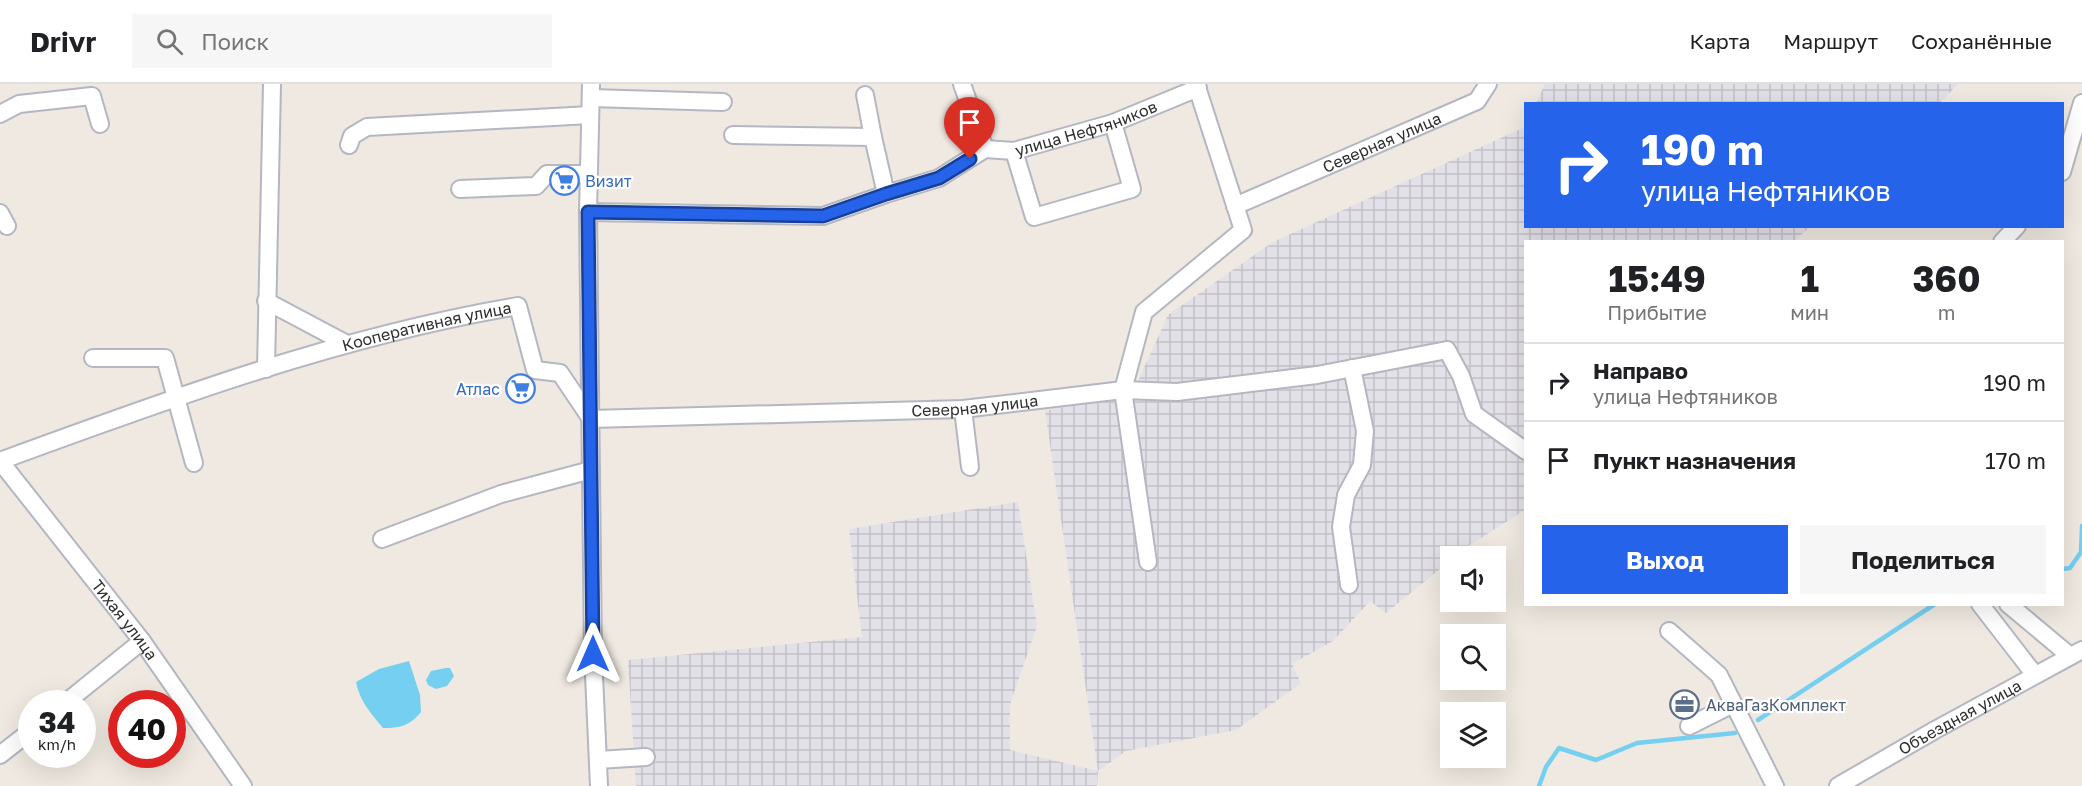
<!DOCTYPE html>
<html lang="ru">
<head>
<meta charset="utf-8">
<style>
  :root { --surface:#fff; --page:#f6f6f6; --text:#202124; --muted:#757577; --line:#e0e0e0; --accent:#2563eb }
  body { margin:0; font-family:"Golos Text",sans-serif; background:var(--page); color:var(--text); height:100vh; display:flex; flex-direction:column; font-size:22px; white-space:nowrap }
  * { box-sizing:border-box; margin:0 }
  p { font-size:20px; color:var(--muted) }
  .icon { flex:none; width:33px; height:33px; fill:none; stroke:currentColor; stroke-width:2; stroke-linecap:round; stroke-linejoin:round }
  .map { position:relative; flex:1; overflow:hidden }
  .side { position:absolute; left:1524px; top:156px; width:540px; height:366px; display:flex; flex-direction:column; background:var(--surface); border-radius:0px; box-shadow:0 6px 24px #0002 }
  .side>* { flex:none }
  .banner { position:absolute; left:1524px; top:18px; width:540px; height:126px; border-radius:0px; box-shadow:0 6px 24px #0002; background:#2563eb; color:#fff; overflow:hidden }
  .buttons { position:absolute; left:1440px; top:462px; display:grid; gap:12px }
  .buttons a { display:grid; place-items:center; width:66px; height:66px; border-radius:0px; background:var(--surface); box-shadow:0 6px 24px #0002; font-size:30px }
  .speed { position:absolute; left:18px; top:606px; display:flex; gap:12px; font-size:30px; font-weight:700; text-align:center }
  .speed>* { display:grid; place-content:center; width:78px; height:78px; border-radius:50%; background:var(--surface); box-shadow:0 6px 24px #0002; line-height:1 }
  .speed small { font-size:15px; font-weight:400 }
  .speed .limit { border:9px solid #d22; background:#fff; color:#111 }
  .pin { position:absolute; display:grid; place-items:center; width:51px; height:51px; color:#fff; margin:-62px -26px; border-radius:50% 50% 50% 0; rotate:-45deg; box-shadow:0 0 6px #0007 }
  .pin .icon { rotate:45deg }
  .me { position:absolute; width:66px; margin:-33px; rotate:0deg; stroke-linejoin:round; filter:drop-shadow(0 0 4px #0008) }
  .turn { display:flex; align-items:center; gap:21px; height:126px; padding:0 18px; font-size:27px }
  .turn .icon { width:78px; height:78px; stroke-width:2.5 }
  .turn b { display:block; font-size:42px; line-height:51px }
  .eta { display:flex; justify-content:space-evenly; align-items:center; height:102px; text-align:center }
  .eta b { font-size:36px; font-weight:700; line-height:42px }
  .action { display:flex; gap:12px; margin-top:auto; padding:12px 18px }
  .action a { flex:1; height:69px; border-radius:0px; background:var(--accent); color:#fff; font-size:24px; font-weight:700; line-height:69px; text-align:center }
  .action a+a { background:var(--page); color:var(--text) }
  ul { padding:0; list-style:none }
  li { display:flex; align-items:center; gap:18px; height:78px; padding:0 18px; border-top:2px solid var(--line) }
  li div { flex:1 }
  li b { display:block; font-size:22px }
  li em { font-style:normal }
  header { display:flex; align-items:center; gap:36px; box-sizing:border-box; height:84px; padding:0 30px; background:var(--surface); border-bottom:2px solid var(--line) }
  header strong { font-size:28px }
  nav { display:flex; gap:33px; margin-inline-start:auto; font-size:21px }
  .search { width:420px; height:54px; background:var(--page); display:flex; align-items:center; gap:15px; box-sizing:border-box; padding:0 21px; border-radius:0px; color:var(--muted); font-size:22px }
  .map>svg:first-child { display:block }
  .industrial { fill:url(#industrial-grid) }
  .water { fill:#75cff0 }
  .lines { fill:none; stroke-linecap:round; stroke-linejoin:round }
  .stream { stroke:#75cff0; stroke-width:4.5 }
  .minor-casing { stroke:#b4b7c1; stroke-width:20 }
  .minor { stroke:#fff; stroke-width:16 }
  .route-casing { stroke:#184099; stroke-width:15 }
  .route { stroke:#2563eb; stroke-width:10 }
  .labels { text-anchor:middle; stroke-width:4.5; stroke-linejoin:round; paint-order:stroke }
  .street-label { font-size:16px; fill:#2e2e2e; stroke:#fff }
  .shop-label { font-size:16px; fill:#366cbe; stroke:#fff; text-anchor:start }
  .service-label { font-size:16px; fill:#4e5e75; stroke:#fff; text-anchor:start }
</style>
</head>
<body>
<header>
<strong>Drivr</strong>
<div class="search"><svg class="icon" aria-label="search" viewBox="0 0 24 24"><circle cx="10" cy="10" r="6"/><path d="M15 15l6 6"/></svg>Поиск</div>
<nav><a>Карта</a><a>Маршрут</a><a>Сохранённые</a></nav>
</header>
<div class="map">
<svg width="2082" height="702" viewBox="0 0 2082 702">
  <defs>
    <pattern id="industrial-grid" width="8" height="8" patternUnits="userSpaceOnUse" patternTransform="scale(1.5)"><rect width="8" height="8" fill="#e3e1e8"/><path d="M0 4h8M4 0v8" fill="none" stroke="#c3c1c7"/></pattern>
  </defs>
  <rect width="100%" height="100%" fill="#efe9e1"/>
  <g class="industrial">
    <polygon points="1545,0 1958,0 1939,20 1536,19"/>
    <polygon points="1525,43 1526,142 1810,143 1794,157 1526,158 1525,426 1473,459 1456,472 1450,472 1450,477 1386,529 1370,517 1333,557 1292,580 1301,599 1236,646 1126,667 1098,687 1097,702 636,702 628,576 862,553 849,445 1018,418 1037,542 1010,620 1010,666 1098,687 1045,327 1133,308 1168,231 1273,158"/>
  </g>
  <g class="water">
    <path d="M409,577L420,611L421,628C409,642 401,644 383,644C372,631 359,616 356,598L379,585Z"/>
    <polygon points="446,584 450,584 454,592 447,602 436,605 428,601 426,596 431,587"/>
  </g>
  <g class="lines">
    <g class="stream">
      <polyline points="2062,485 2070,484 2081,468 2082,442"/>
      <polyline points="1758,636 1935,520"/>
      <polyline points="1539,702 1546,683 1559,664 1596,676 1637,659 1735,649"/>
    </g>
    <defs>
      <g id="minor">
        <polyline points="591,0 588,128 593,569 599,702"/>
        <polyline points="962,0 985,65"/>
        <polyline points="865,11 873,53"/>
        <polyline points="591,14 723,18"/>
        <polyline points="0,30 19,20 92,12 100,40"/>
        <polyline points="733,51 873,53 886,110"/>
        <polyline points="349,61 352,52 367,43 590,31"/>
        <polyline points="1014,67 1034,133 1132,105 1113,39"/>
        <polyline points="2062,88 2082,19"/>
        <polyline points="460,105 536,102 547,90 589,90"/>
        <path id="s1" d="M1235,122L1477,17L1488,0"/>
        <path id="s2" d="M588,128L823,132L886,110L939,94L985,65L1014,67L1113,39L1198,4"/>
        <polyline points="0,129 7,142"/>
        <polyline points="2002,158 2017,142"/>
        <polyline points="266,217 347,260"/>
        <polyline points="93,274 165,274 194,379"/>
        <polyline points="266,285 272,0"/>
        <polyline points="963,325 970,383"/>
        <path id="s3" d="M591,335L963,325L1123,306L1177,308L1317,291L1447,266L1461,292L1474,330L1526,367"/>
        <path id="s4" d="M0,377C169,315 340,252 518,222L535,286L560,289L591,335"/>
        <path id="s5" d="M0,377L142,557L243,702"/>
        <polyline points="382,455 501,410 591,386"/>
        <polyline points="1148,478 1123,306 1144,228 1243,146 1196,0"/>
        <polyline points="1349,501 1341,443 1346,411 1362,381 1365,347 1352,284"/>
        <polyline points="1980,520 2035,591"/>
        <polyline points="2008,520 2070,572"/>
        <polyline points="1669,547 1719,591 1775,702"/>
        <polyline points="64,620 142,557"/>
        <polyline points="1689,642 1733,620"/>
        <polyline points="0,671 32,646"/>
        <polyline points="598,676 646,673"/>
        <path id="s6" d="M1838,702L1935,646L2082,566"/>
      </g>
    </defs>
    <use href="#minor" class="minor-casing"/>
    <use href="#minor" class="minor"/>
  </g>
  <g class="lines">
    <defs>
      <polyline id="route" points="593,570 588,128 823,132 886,110 939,94 970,75"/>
    </defs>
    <use href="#route" class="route-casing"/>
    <use href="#route" class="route"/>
  </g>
  <defs>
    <symbol id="supermarket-ring" viewBox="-11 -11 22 22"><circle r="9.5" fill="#fff" stroke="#3f7fe0" stroke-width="1.5"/><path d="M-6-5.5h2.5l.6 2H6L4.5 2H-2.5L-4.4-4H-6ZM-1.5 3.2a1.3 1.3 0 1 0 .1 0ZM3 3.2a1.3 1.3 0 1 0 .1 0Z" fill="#3f7fe0"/></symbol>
    <symbol id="office-ring" viewBox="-11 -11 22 22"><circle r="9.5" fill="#fff" stroke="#5c6f8a" stroke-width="1.5"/><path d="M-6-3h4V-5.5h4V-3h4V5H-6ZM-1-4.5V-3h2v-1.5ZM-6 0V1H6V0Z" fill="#5c6f8a"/></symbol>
  </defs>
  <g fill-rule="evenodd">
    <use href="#supermarket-ring" x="548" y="80" width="33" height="33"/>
    <use href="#supermarket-ring" x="504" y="288" width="33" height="33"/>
    <use href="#office-ring" x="1668" y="604" width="33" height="33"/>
  </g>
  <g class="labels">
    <g class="street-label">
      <text dy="6" stroke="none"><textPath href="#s2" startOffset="516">улица Нефтяников</textPath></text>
      <text dy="6" stroke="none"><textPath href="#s1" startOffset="160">Северная улица</textPath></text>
      <text dy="6" stroke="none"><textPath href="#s4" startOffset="448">Кооперативная улица</textPath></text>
      <text dy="6" stroke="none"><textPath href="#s3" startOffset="384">Северная улица</textPath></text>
      <text dy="6" stroke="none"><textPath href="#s5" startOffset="202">Тихая улица</textPath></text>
      <text dy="6" stroke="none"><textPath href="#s6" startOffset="140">Объездная улица</textPath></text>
    </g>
    <g class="shop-label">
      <text x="585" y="103">Визит</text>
      <text x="500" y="311" text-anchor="end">Атлас</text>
    </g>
    <g class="service-label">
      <text x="1706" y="627">АкваГазКомплект</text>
    </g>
  </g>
</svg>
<div class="buttons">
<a><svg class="icon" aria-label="sound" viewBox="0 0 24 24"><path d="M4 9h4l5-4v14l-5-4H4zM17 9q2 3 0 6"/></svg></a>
<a><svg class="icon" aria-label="search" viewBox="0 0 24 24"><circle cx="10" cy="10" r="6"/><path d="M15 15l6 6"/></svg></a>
<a><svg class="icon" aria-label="layers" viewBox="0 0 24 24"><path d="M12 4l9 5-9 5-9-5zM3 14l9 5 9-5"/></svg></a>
</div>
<div class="speed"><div>34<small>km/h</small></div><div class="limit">40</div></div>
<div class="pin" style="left:970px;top:75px;background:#d93025"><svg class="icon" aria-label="arrive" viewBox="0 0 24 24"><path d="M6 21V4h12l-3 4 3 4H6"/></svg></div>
<svg class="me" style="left:593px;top:570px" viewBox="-20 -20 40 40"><path d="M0-17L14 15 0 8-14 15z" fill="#2563eb" stroke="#fff" stroke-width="4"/></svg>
<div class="banner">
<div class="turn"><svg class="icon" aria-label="right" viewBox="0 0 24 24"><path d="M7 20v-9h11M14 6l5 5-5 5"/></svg><div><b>190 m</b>улица Нефтяников</div></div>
</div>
<section class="side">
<div class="eta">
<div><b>15:49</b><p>Прибытие</p></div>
<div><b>1</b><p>мин</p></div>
<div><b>360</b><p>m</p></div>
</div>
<ul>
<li><svg class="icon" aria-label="right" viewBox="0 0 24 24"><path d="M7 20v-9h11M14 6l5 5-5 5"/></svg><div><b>Направо</b><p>улица Нефтяников</p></div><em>190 m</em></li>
<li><svg class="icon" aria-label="arrive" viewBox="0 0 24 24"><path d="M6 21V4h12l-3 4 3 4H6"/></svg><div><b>Пункт назначения</b></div><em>170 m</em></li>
</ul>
<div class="action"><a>Выход</a><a>Поделиться</a></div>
</section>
</div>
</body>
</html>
